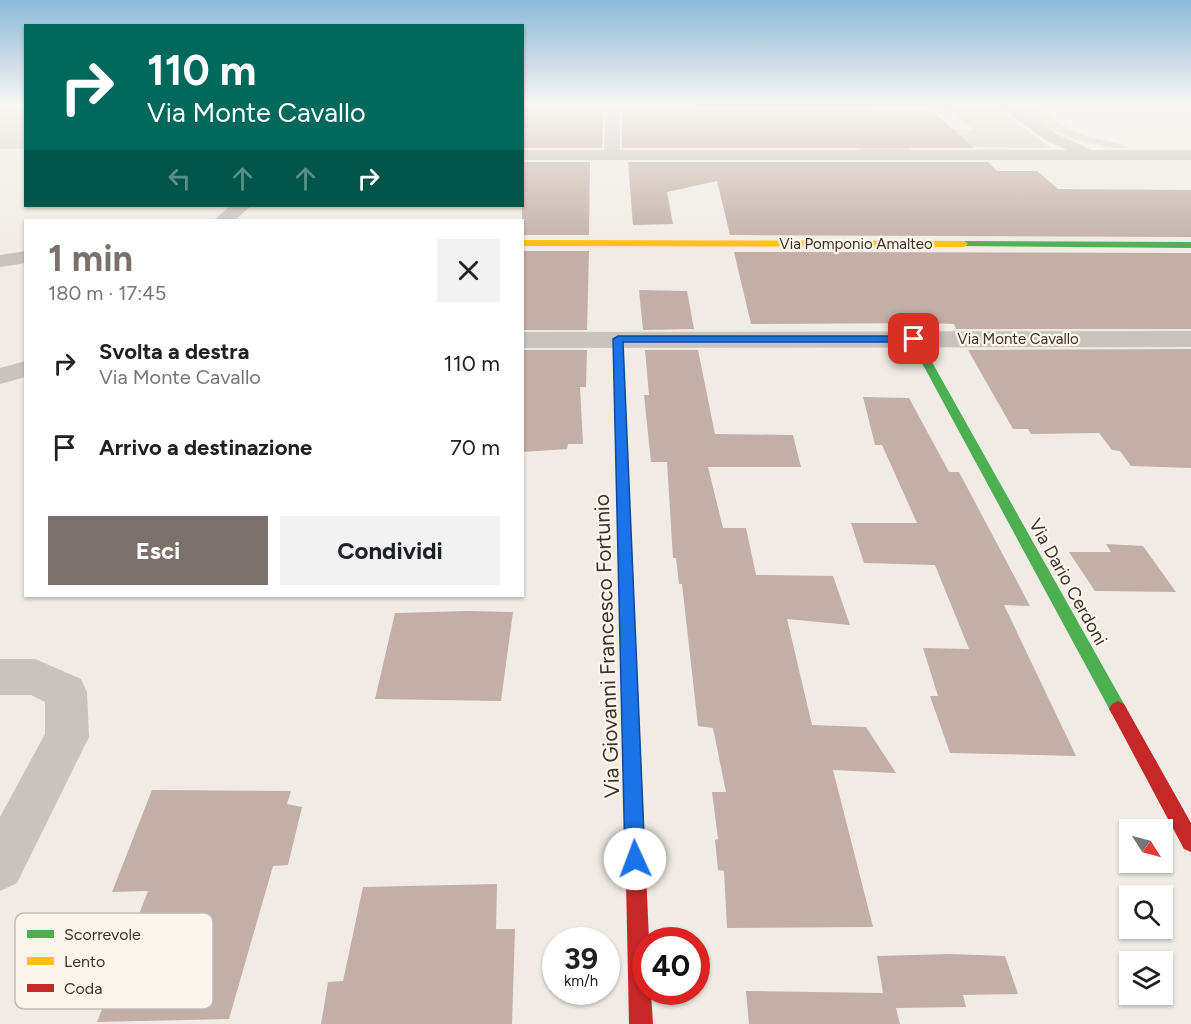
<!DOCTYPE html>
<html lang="it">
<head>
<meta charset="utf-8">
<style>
  :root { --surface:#fff; --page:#f2f2f2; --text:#202124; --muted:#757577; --accent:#7a716c }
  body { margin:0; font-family:Figtree,sans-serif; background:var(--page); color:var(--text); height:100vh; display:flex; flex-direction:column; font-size:22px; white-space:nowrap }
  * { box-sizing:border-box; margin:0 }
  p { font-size:20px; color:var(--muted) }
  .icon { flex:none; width:33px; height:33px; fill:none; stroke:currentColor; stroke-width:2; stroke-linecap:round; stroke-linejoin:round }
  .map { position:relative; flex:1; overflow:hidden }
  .panel { position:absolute; left:24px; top:219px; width:500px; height:378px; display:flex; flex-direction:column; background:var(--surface); border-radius:0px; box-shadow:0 2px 4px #0004 }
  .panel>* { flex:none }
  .banner { position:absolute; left:24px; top:24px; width:500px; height:183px; border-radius:0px; box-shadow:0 2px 4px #0004; background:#00695c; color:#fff; overflow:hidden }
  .needle { width:39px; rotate:126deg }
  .buttons { position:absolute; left:1119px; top:819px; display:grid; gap:12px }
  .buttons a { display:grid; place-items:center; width:54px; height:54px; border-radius:0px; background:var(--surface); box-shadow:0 2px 4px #0004; font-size:30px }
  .speed { position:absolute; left:542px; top:927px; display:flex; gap:12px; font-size:30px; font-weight:700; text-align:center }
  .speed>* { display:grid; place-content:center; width:78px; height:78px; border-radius:50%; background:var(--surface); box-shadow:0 2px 4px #0004; line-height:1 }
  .speed small { font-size:15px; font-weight:400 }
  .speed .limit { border:9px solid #d22; background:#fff; color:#111 }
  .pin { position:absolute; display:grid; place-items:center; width:51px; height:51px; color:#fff; margin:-26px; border-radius:12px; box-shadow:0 3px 9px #0006 }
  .me { position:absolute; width:66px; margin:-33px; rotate:358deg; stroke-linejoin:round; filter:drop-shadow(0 0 4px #0008) }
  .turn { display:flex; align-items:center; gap:21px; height:126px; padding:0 24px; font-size:27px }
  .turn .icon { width:78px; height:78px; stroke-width:2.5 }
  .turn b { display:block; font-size:42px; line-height:51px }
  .lanes { display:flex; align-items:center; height:57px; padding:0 24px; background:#0003; justify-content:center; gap:30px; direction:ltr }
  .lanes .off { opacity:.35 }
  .round { display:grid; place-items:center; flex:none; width:63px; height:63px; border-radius:0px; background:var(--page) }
  .head { display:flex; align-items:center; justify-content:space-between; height:102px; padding:0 24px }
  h1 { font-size:36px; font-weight:700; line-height:45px; color:var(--accent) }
  .cta { display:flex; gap:12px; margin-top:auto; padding:12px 24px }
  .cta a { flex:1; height:69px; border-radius:0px; background:var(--accent); color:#fff; font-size:24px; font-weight:700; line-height:69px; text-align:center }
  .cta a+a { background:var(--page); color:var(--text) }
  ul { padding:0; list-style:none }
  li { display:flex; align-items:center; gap:18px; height:84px; padding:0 24px }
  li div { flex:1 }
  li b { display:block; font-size:22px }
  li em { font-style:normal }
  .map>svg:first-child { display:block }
  .green { fill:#d1d6bf }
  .building { fill:#c3afa7 }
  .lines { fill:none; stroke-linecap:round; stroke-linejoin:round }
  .street { fill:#c9c3be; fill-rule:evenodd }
  .fast { fill:#4caf50; fill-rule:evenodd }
  .slow { fill:#ffc107; fill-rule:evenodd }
  .jam { fill:#c62828; fill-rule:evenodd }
  .route { fill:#1a73e8; stroke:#114b97; stroke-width:1.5 }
  .labels { text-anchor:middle; stroke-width:4.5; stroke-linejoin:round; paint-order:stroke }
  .far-street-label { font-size:15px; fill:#3b302b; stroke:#fbf5ee }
  .street-label { font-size:18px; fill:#3b302b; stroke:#fbf5ee }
  .near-street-label { font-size:21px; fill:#3b302b; stroke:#fbf5ee }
  .key { fill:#fbf5ee; stroke:#c1bab4; stroke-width:1.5 }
  .key-label { font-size:16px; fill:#3b302b }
</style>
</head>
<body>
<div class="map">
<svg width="1191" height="1024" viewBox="0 0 1191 1024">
  <rect width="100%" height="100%" fill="#f0ebe5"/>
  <g class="green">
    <rect x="0" y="105" width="25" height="44"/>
    <polygon points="942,105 992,105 1051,148 909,146 911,150 862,151 808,128 974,130"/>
    <path d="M1012,105C1038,105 1056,124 1080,134C1096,140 1114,140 1129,148C1083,148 1049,131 1012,105Z"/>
  </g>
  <g class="building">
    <polygon points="587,105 604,105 602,148 522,148 522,108 587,109"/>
    <polygon points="622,105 692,105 693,110 932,111 974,148 622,148"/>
    <polygon points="522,162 590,162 589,235 522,235"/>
    <polygon points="628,162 988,162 997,171 1037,171 1058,189 1191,190 1191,237 730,235 717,181 667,192 673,224 633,225"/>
    <polygon points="522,251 589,251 587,330 522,330"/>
    <polygon points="734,252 1191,253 1191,329 956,329 954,324 930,323 751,324"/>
    <polygon points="639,290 687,291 694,329 643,330"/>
    <polygon points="1191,349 1191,468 1131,466 1120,451 1112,450 1099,433 1031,434 1028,429 1013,429 968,350"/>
    <polygon points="522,350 587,350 586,387 580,387 583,444 568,444 567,449 522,452"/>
    <polygon points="645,350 698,350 715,434 793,435 801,467 708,467 723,528 746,528 756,575 833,576 850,625 787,619 812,725 866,727 896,773 833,770 873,927 727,928 724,871 718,870 715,840 718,839 712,792 726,792 713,728 698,726 682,584 679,584 676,558 673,558 667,462 651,462 644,395 649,395"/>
    <polygon points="863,397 909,398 949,472 959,472 1030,606 1004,605 1076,756 950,753 930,696 938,696 923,648 969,649 935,565 864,563 851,523 917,523 882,445 875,445"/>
    <polygon points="1106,544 1143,546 1176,592 1095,591 1069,552 1111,552"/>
    <polygon points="468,611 513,612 501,701 375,699 395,613"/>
    <polygon points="152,790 291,791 287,804 302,807 288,865 273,866 229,1019 97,1022 148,891 112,892"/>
    <polygon points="497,884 496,929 515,929 512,1024 321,1024 328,982 343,981 363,887"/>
    <polygon points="950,954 1005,956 1018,994 963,995 966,1007 896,1008 900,1024 749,1024 746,991 883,993 877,956"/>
  </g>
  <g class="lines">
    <g class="street">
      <polygon points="606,105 620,105 620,150 1067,150 1045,140 998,105 1015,105 1057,134 1091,150 1191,150 1191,160 522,160 522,150 604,150"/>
      <polygon points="230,206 251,206 235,220 214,220"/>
      <polygon points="26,251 26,263 0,267 0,255"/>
      <polygon points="1191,331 1191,347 522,348 522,332"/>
      <polygon points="26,361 26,377 0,384 0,368"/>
      <polygon points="0,659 35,659 81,679 87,692 89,737 17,883 0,891 0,817 45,734 45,702 31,695 0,695"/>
    </g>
    <g class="fast">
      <polygon points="964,241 1191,242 1191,248 961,246 961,242"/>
      <polygon points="914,336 919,339 1124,704 1127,709 1124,714 1118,717 1112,714 909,339"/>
    </g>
    <g class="slow">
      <polygon points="522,240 964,241 968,244 964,247 522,246"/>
      <polygon points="618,336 623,339 638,690 636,695 630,697 624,695 622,690 613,339"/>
    </g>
    <g class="jam">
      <polygon points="630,683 636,685 638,690 649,940 645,940 645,992 651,992 653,1024 629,1024 622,690 624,685"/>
      <polygon points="1118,701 1124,704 1191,823 1191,852 1184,849 1112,714 1109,709 1112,704"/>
    </g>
  </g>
  <linearGradient id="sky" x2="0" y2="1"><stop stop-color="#8bbad8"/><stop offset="0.42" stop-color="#f8f6f3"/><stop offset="1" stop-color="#f8f6f3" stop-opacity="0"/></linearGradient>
  <rect width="1191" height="249" fill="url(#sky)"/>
  <polygon class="route" points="618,336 914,336 919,339 914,342 623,342 645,859 642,866 635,869 628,866 625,859 613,339"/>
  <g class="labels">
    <g class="far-street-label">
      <text x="856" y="249">Via Pomponio Amalteo</text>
      <text x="1018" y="344">Via Monte Cavallo</text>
    </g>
    <g class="street-label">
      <text transform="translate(1068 582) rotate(61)" y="6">Via Dario Cerdoni</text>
    </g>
    <g class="near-street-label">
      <text transform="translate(607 646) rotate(-92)" y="7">Via Giovanni Francesco Fortunio</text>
    </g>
  </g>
  <rect x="15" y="913" width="198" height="96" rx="9" class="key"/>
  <rect x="27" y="930" width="27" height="8" fill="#4caf50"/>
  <rect x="27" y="957" width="27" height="8" fill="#ffc107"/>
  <rect x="27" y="984" width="27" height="8" fill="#c62828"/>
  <g class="key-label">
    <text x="64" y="940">Scorrevole</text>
    <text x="64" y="967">Lento</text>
    <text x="64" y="994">Coda</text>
  </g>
</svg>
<div class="buttons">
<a><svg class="needle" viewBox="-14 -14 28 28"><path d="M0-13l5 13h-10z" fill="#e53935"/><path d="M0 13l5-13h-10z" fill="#757577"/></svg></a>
<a><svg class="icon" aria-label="search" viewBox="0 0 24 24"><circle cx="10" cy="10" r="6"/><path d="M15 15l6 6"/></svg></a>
<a><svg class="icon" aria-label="layers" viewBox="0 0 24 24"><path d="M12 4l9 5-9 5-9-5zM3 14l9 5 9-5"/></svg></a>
</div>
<div class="speed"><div>39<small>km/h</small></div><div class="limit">40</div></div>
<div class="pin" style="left:914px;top:339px;background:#d93025"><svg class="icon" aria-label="arrive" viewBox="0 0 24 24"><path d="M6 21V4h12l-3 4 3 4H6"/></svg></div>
<svg class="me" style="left:635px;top:859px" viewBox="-20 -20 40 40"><circle r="19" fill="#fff"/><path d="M0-13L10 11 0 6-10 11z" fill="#1a73e8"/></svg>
<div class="banner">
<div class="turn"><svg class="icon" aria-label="right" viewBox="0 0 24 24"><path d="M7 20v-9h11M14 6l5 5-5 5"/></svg><div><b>110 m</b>Via Monte Cavallo</div></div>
<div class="lanes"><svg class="icon off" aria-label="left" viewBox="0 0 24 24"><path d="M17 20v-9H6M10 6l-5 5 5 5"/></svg><svg class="icon off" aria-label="ahead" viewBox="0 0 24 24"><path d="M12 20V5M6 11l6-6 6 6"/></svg><svg class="icon off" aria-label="ahead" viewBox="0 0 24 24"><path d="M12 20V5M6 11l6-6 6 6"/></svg><svg class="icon" aria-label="right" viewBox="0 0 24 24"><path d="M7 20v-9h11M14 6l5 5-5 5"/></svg></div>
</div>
<section class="panel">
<div class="head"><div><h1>1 min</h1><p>180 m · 17:45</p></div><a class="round"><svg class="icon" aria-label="close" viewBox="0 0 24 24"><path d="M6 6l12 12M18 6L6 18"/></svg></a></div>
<ul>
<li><svg class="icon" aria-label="right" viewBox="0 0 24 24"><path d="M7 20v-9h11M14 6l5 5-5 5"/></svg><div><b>Svolta a destra</b><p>Via Monte Cavallo</p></div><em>110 m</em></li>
<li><svg class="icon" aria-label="arrive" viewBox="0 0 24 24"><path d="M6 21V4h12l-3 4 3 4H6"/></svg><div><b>Arrivo a destinazione</b></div><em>70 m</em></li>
</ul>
<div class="cta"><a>Esci</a><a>Condividi</a></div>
</section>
</div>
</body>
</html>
